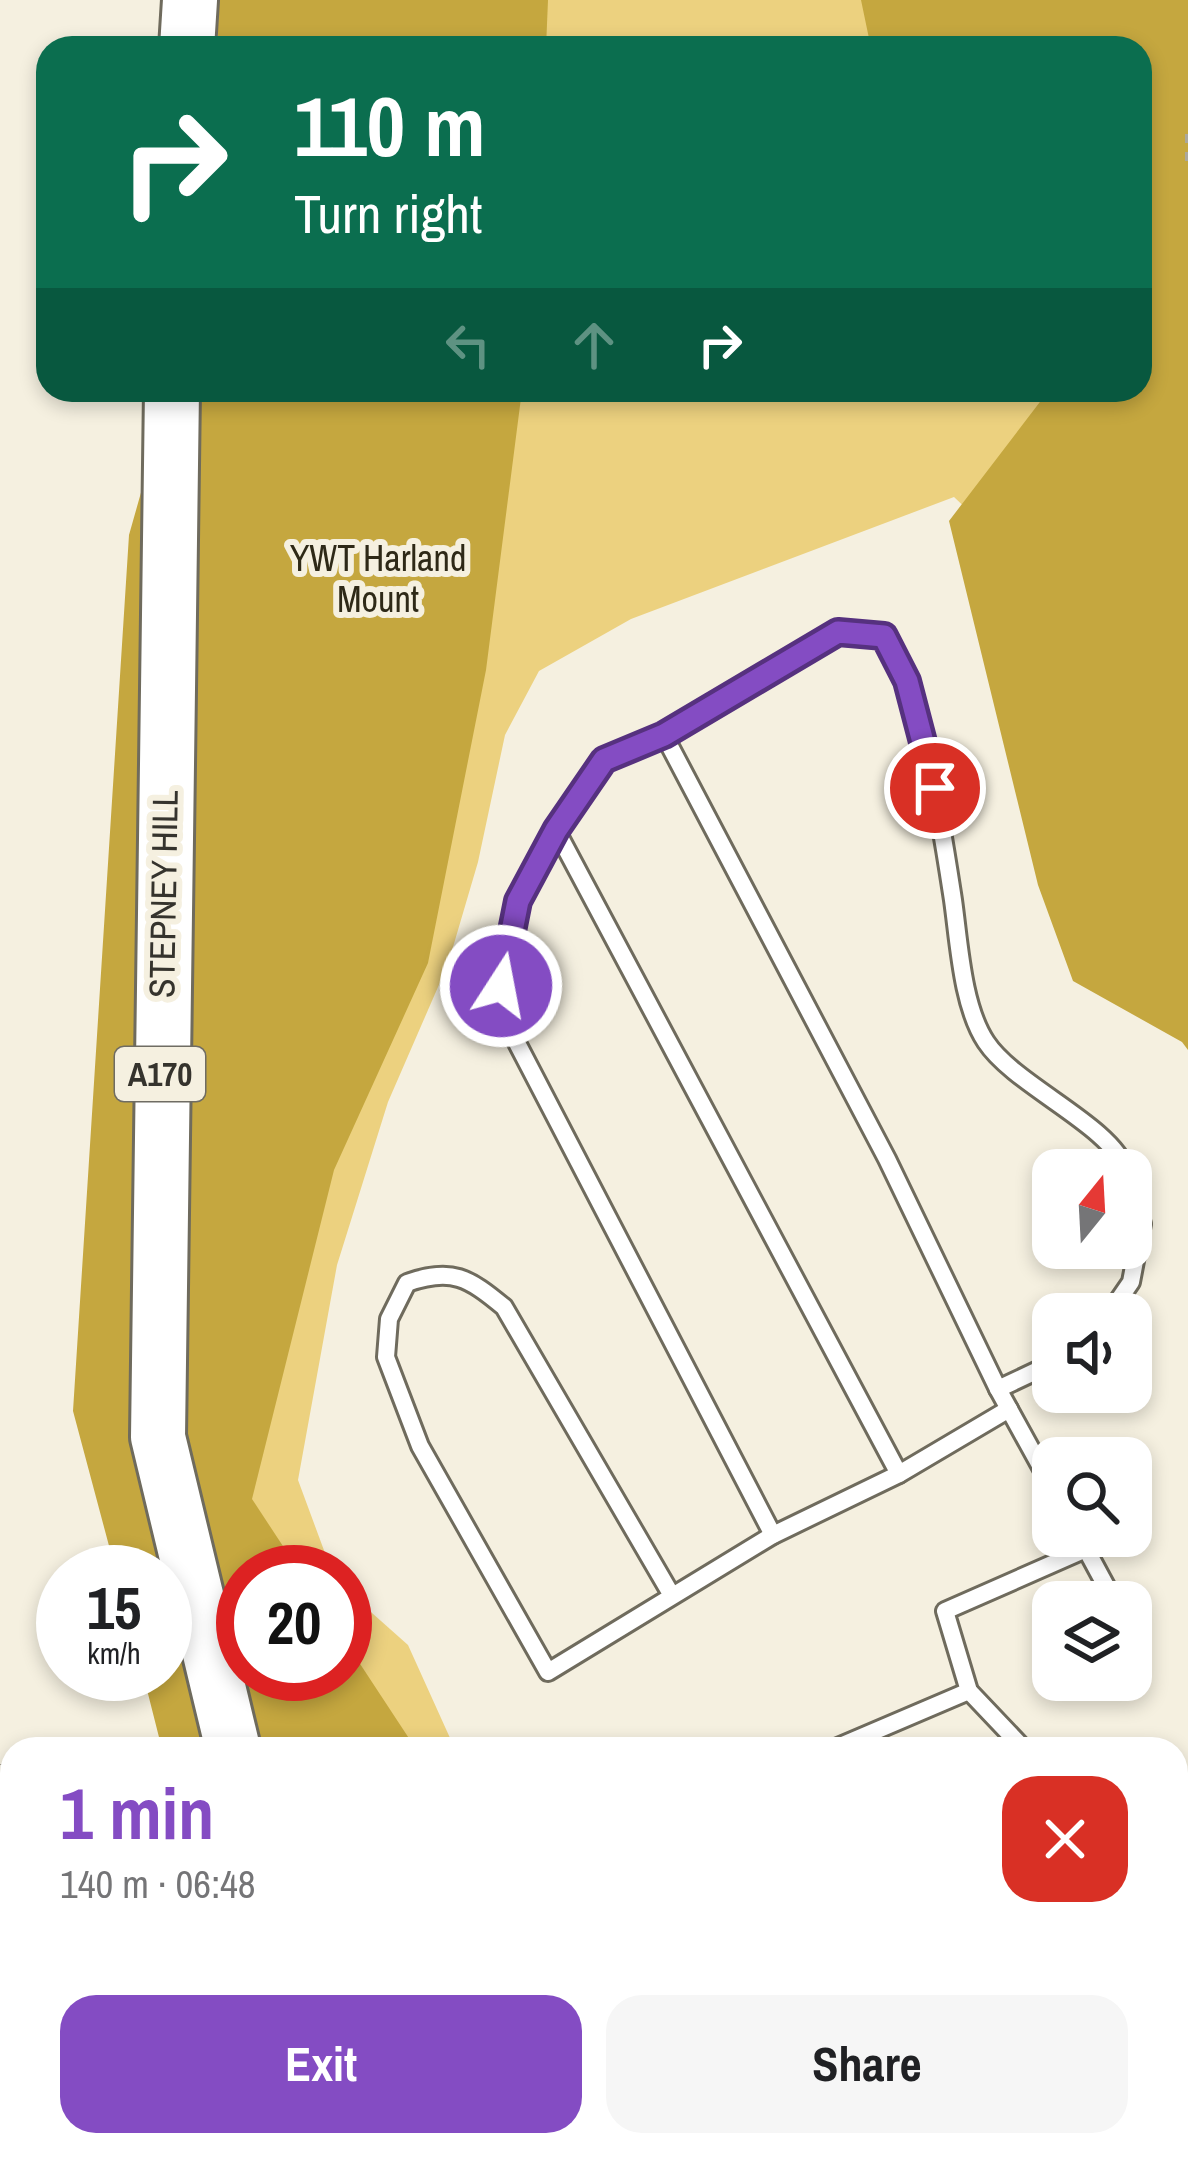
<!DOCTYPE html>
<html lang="en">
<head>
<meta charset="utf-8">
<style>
  :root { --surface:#fff; --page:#f6f6f6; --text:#202124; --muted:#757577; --accent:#844cc3 }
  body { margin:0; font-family:"Archivo Narrow",sans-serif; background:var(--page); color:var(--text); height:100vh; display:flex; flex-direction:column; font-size:45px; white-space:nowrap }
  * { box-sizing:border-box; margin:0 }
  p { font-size:39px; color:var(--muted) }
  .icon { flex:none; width:66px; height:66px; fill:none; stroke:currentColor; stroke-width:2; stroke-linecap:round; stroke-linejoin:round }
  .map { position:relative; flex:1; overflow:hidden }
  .details { position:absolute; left:0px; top:1737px; width:1188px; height:420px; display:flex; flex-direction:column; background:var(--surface); border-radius:36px 36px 0 0; box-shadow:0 6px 18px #0003 }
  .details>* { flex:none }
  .guide { position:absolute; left:36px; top:36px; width:1116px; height:366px; border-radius:36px; box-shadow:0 6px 18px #0003; background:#0b6e4f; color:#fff; overflow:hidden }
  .needle { width:78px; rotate:18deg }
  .tools { position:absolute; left:1032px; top:1149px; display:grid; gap:24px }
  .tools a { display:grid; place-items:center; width:120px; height:120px; border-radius:24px; background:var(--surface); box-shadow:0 6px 18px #0003; font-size:60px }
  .speed { position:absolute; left:36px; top:1545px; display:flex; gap:24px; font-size:60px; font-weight:700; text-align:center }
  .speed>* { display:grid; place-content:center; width:156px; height:156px; border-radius:50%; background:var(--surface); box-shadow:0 6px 18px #0003; line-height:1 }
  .speed small { font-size:30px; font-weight:400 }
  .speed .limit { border:18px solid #d22; background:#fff; color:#111 }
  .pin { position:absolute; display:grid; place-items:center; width:102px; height:102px; color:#fff; margin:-51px; border:6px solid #fff; border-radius:50%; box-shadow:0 3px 12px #0007 }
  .me { position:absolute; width:132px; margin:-66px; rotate:11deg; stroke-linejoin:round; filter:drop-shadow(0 0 9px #0008) }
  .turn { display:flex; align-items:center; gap:42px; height:252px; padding:0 60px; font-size:54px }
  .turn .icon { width:156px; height:156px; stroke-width:2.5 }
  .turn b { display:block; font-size:84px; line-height:102px }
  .lanes { display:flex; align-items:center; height:114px; padding:0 60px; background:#0003; justify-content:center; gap:60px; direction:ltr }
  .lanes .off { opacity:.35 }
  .round { display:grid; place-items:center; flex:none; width:126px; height:126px; border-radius:36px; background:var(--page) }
  .headline { display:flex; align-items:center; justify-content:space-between; height:204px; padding:0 60px }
  h1 { font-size:72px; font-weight:700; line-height:90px; color:var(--accent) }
  .cta { display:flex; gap:24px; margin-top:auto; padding:24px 60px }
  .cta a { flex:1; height:138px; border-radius:36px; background:var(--accent); color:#fff; font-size:48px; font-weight:700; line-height:138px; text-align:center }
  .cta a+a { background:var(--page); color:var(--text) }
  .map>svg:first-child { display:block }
  .green { fill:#ecd17f }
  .forest { fill:#c5a73f }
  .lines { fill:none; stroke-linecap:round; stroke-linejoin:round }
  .service-casing { stroke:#6f6b5d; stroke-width:22 }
  .trunk-casing { stroke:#6f6b5d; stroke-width:60 }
  .path { stroke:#aba79b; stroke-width:6; stroke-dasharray:9 9; stroke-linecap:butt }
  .service { stroke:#fff; stroke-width:16 }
  .trunk { stroke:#fff; stroke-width:54 }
  .route-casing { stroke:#56317f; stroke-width:30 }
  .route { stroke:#844cc3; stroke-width:21 }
  .labels { text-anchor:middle; stroke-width:12; stroke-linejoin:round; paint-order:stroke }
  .shield { fill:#f5f0e0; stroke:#6f6c63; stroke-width:3 }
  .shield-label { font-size:33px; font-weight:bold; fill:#35332d }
  .park-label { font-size:36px; fill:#2e2917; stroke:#f5f0e0 }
  .street-label { font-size:36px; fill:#35332d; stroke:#f5f0e0 }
</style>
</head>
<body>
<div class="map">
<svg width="1188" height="2157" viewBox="0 0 1188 2157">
  <rect width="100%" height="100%" fill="#f5f0e0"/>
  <polygon class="green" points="226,0 1188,0 1188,1038 973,515 954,497 631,619 539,671 505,735 478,862 448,964 388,1102 337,1265 298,1480 332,1572 243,1572 243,1674 345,1674 345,1589 408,1645 455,1749 250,1749 224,1636 201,390 1140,390 1140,48 223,48"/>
  <g class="forest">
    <polygon points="219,0 548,0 546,48 217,48"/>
    <polygon points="861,0 1188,0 1188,1050 1182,1042 1073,981 1038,885 949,521 1046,394 1044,390 1140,390 1140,48 871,48"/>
    <polygon points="170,390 522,390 486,670 428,963 334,1170 252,1499 300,1572 243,1572 243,1674 345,1674 345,1641 416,1749 162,1749 143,1674 165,1674 165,1572 116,1572 73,1411 129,535"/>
    <polygon points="1054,2145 1138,2145 1155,2157 1023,2157"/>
  </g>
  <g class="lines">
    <defs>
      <g id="service">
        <polyline points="664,735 887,1159 998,1389 1053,1489"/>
        <polyline points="556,830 899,1474"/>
        <polyline points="1109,1314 1131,1282 1142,1224 1131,1187"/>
        <polyline points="998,1389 1053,1363"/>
        <path d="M773,1535L504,1018L501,986L518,901L556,830L604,759L664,735L838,632L884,636C926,719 939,809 953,900C959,942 962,1006 986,1042C1015,1086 1111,1125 1126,1170"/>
        <polyline points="1079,1536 1107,1588"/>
        <path d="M671,1594L504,1307C469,1278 452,1267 407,1283L389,1319L386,1357L420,1446L548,1672L773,1535L899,1474L1009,1409"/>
        <polyline points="833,1749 969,1691"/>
        <polyline points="1024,1749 969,1691 945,1611 1086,1549"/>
        <polyline points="1176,1808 1188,1802"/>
        <polyline points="1176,1924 1188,1958"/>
        <polyline points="1176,2058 1188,2052"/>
        <polyline points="734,2145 739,2157"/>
        <polyline points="361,2157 399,2145"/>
        <polyline points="962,2157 997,2145"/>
      </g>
      <g id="trunk">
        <polyline points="187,48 190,0"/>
        <polyline points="172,390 158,1437 233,1749"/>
        <polyline points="299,2157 299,2145"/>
      </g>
    </defs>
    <use href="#service" class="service-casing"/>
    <use href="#trunk" class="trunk-casing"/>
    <g class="path">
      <polyline points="1188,134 1188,161"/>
      <polyline points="0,1764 0,1765"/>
      <polyline points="0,2123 12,2137"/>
      <polyline points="19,2145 39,2157"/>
    </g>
    <use href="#service" class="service"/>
    <use href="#trunk" class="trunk"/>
  </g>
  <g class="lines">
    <defs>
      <polyline id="route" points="501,986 518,901 556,830 604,760 664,735 838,632 884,636 907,681 935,788"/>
    </defs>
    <use href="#route" class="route-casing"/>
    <use href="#route" class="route"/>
  </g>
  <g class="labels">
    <rect class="shield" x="115" y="1047" width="90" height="54" rx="9"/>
    <g class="shield-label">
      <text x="160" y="1086">A170</text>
    </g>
    <g class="park-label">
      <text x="378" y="571">YWT Harland<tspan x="378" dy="41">Mount</tspan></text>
    </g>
    <g class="street-label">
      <text transform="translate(163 894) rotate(-89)" y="13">STEPNEY HILL</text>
    </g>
  </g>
</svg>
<div class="tools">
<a><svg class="needle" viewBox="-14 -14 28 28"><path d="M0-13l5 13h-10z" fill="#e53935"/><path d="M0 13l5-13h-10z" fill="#757577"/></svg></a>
<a><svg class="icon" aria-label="sound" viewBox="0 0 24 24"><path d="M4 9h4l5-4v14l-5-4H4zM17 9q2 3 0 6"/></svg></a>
<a><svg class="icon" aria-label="search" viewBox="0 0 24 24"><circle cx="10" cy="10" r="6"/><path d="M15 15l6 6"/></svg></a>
<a><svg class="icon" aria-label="layers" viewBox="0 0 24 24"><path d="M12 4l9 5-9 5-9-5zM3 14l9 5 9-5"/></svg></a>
</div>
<div class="speed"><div>15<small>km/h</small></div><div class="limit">20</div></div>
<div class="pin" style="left:935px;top:788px;background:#d93025"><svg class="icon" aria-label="arrive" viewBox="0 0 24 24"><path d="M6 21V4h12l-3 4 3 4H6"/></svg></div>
<svg class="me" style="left:501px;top:986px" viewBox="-20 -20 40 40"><circle r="17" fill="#844cc3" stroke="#fff" stroke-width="3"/><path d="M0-11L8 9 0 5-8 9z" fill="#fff"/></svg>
<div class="guide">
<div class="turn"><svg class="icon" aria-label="right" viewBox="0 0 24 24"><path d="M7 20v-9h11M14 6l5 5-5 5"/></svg><div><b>110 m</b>Turn right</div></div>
<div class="lanes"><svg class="icon off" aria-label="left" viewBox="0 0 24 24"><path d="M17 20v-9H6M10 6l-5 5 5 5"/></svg><svg class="icon off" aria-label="ahead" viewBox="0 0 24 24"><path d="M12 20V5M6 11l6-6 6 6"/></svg><svg class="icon" aria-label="right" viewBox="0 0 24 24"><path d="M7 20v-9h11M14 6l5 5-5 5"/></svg></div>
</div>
<section class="details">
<div class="headline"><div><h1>1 min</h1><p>140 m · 06:48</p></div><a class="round" style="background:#d93025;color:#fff"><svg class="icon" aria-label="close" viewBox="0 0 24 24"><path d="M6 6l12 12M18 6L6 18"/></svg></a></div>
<div class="cta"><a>Exit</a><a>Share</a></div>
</section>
</div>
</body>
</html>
